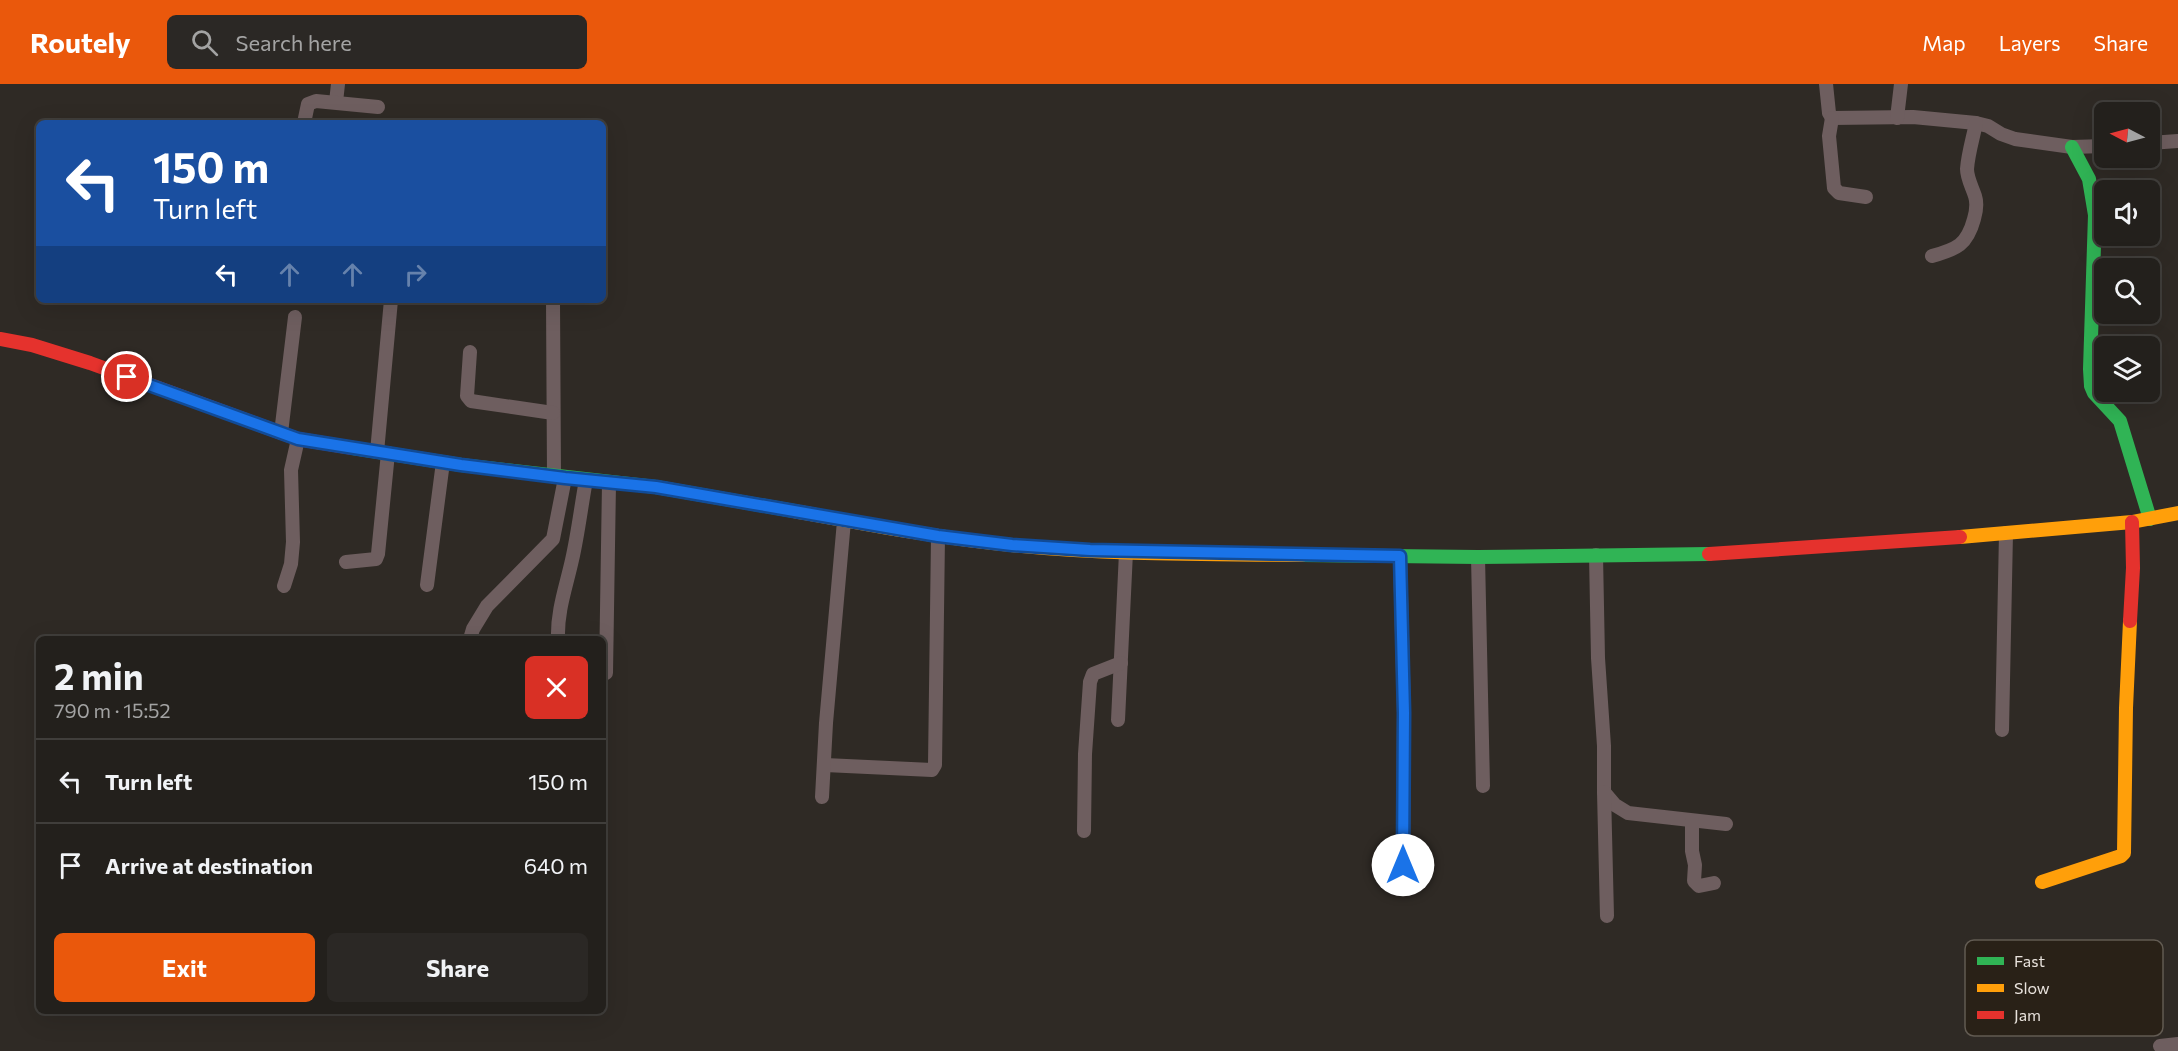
<!DOCTYPE html>
<html lang="en">
<head>
<meta charset="utf-8">
<style>
  :root { --surface:#23201c; --page:#2b2825; --text:#f1f3f6; --muted:#a3a3a3; --line:#403e3b; --accent:#ea580c }
  body { margin:0; font-family:Commissioner,sans-serif; background:var(--page); color:var(--text); height:100vh; display:flex; flex-direction:column; font-size:22px; white-space:nowrap }
  * { box-sizing:border-box; margin:0 }
  p { font-size:20px; color:var(--muted) }
  .icon { flex:none; width:33px; height:33px; fill:none; stroke:currentColor; stroke-width:2; stroke-linecap:round; stroke-linejoin:round }
  .map { position:relative; flex:1; overflow:hidden }
  .sheet { position:absolute; left:36px; top:552px; width:570px; height:378px; display:flex; flex-direction:column; background:var(--surface); border-radius:9px; box-shadow:0 6px 24px #0002,0 0 0 2px var(--line) }
  .sheet>* { flex:none }
  .guide { position:absolute; left:36px; top:36px; width:570px; height:183px; border-radius:9px; box-shadow:0 6px 24px #0002,0 0 0 2px var(--line); background:#1a4fa0; color:#fff; overflow:hidden }
  .needle { width:39px; rotate:276deg }
  .tools { position:absolute; left:2094px; top:18px; display:grid; gap:12px }
  .tools a { display:grid; place-items:center; width:66px; height:66px; border-radius:9px; background:var(--surface); box-shadow:0 6px 24px #0002,0 0 0 2px var(--line); font-size:30px }
  .pin { position:absolute; display:grid; place-items:center; width:51px; height:51px; color:#fff; margin:-26px; border:3px solid #fff; border-radius:50%; box-shadow:0 2px 6px #0007 }
  .me { position:absolute; width:66px; margin:-33px; rotate:0deg; stroke-linejoin:round; filter:drop-shadow(0 0 4px #0008) }
  .turn { display:flex; align-items:center; gap:21px; height:126px; padding:0 18px; font-size:27px }
  .turn .icon { width:78px; height:78px; stroke-width:2.5 }
  .turn b { display:block; font-size:42px; line-height:51px }
  .lanes { display:flex; align-items:center; height:57px; padding:0 18px; background:#0003; justify-content:center; gap:30px; direction:ltr }
  .lanes .off { opacity:.35 }
  .round { display:grid; place-items:center; flex:none; width:63px; height:63px; border-radius:9px; background:var(--page) }
  .head { display:flex; align-items:center; justify-content:space-between; height:102px; padding:0 18px }
  h1 { font-size:36px; font-weight:700; line-height:45px }
  .primary-button { display:flex; gap:12px; margin-top:auto; padding:12px 18px }
  .primary-button a { flex:1; height:69px; border-radius:9px; background:var(--accent); color:#fff; font-size:24px; font-weight:700; line-height:69px; text-align:center }
  .primary-button a+a { background:var(--page); color:var(--text) }
  ul { padding:0; list-style:none }
  li { display:flex; align-items:center; gap:18px; height:84px; padding:0 18px; border-top:2px solid var(--line) }
  li div { flex:1 }
  li b { display:block; font-size:22px }
  li em { font-style:normal }
  header { display:flex; align-items:center; gap:36px; box-sizing:border-box; height:84px; padding:0 30px; background:var(--accent); color:#fff }
  header strong { font-size:28px }
  nav { display:flex; gap:33px; margin-inline-start:auto; font-size:21px }
  .search { width:420px; height:54px; background:var(--page); display:flex; align-items:center; gap:15px; box-sizing:border-box; padding:0 21px; border-radius:9px; color:var(--muted); font-size:22px }
  .map>svg:first-child { display:block }
  .lines { fill:none; stroke-linecap:round; stroke-linejoin:round }
  .street { stroke:#6e5e5f; stroke-width:14 }
  .fast { stroke:#30b455; stroke-width:14 }
  .slow { stroke:#ff9f0a; stroke-width:14 }
  .jam { stroke:#e5322d; stroke-width:14 }
  .route-casing { stroke:#114b97; stroke-width:15 }
  .route { stroke:#1a73e8; stroke-width:10 }
  .key { fill:#292117; stroke:#625b52; stroke-width:1.5 }
  .key-label { font-size:16px; fill:#e8e2dc }
</style>
</head>
<body>
<header>
<strong>Routely</strong>
<div class="search"><svg class="icon" aria-label="search" viewBox="0 0 24 24"><circle cx="10" cy="10" r="6"/><path d="M15 15l6 6"/></svg>Search here</div>
<nav><a>Map</a><a>Layers</a><a>Share</a></nav>
</header>
<div class="map">
<svg width="2178" height="967" viewBox="0 0 2178 967">
  <rect width="100%" height="100%" fill="#2f2a25"/>
  <g class="lines">
    <g class="street">
      <polyline points="1826,0 1829,29 1832,34 1913,33 1976,39 1988,42 2001,50 2015,55 2072,63 2104,62"/>
      <polyline points="336,18 338,0"/>
      <polyline points="1832,34 1829,52 1834,104 1839,109 1866,113"/>
      <polyline points="1897,34 1901,0"/>
      <polyline points="304,39 308,20 316,17 378,23"/>
      <polyline points="2150,59 2178,57"/>
      <path d="M1932,172C1957,165 1967,161 1974,135C1976,128 1977,118 1975,112C1972,103 1967,94 1967,85C1968,70 1973,54 1976,39"/>
      <polyline points="553,216 554,393"/>
      <polyline points="470,268 467,312 471,317 553,329"/>
      <polyline points="281,349 295,233"/>
      <polyline points="377,368 391,216"/>
      <polyline points="1596,471 1598,574 1604,662 1604,708 1615,721 1628,729 1726,740"/>
      <polyline points="1400,472 1404,629 1403,781"/>
      <polyline points="1478,473 1483,702"/>
      <polyline points="346,478 376,475 378,470 388,369"/>
      <polyline points="427,501 443,378"/>
      <polyline points="284,502 291,480 293,458 291,386 298,355"/>
      <polyline points="470,555 473,545 487,522 553,455 565,394"/>
      <path d="M558,555C557,527 566,503 572,476C578,450 581,423 586,396"/>
      <polyline points="606,589 609,399"/>
      <polyline points="1118,636 1126,468"/>
      <polyline points="2002,646 2006,449"/>
      <polyline points="825,681 932,686 935,681 938,452"/>
      <polyline points="1604,708 1607,832"/>
      <polyline points="822,713 826,639 844,437"/>
      <polyline points="1692,737 1692,767 1695,781 1694,797 1699,802 1714,799"/>
      <polyline points="1084,747 1085,670 1090,598 1093,590 1121,579"/>
      <polyline points="2160,962 2178,960"/>
    </g>
    <g class="fast">
      <polyline points="2072,63 2089,95 2095,131 2090,285 2091,302 2094,309 2120,337 2150,435"/>
      <polyline points="353,364 461,381 656,403 794,427"/>
      <polyline points="1302,471 1478,473 1709,470"/>
    </g>
    <g class="slow">
      <path d="M794,427C866,440 938,454 1011,461C1107,471 1205,470 1302,471"/>
      <polyline points="1960,453 2132,438 2178,429"/>
      <polyline points="2042,798 2121,772 2124,769 2126,624 2130,537"/>
    </g>
    <g class="jam">
      <polyline points="0,255 32,261 90,279 298,355 353,364"/>
      <polyline points="1709,470 1960,453"/>
      <polyline points="2130,537 2133,484 2132,438"/>
    </g>
  </g>
  <g class="lines">
    <defs>
      <polyline id="route" points="127,293 298,355 461,381 565,394 656,403 938,452 1012,461 1090,466 1400,472 1404,629 1403,781"/>
    </defs>
    <use href="#route" class="route-casing"/>
    <use href="#route" class="route"/>
  </g>
  <rect x="1965" y="856" width="198" height="96" rx="9" class="key"/>
  <rect x="1977" y="873" width="27" height="8" fill="#30b455"/>
  <rect x="1977" y="900" width="27" height="8" fill="#ff9f0a"/>
  <rect x="1977" y="927" width="27" height="8" fill="#e5322d"/>
  <g class="key-label">
    <text x="2014" y="883">Fast</text>
    <text x="2014" y="910">Slow</text>
    <text x="2014" y="937">Jam</text>
  </g>
</svg>
<div class="tools">
<a><svg class="needle" viewBox="-14 -14 28 28"><path d="M0-13l5 13h-10z" fill="#e53935"/><path d="M0 13l5-13h-10z" fill="#a3a3a3"/></svg></a>
<a><svg class="icon" aria-label="sound" viewBox="0 0 24 24"><path d="M4 9h4l5-4v14l-5-4H4zM17 9q2 3 0 6"/></svg></a>
<a><svg class="icon" aria-label="search" viewBox="0 0 24 24"><circle cx="10" cy="10" r="6"/><path d="M15 15l6 6"/></svg></a>
<a><svg class="icon" aria-label="layers" viewBox="0 0 24 24"><path d="M12 4l9 5-9 5-9-5zM3 14l9 5 9-5"/></svg></a>
</div>
<div class="pin" style="left:127px;top:293px;background:#d93025"><svg class="icon" aria-label="arrive" viewBox="0 0 24 24"><path d="M6 21V4h12l-3 4 3 4H6"/></svg></div>
<svg class="me" style="left:1403px;top:781px" viewBox="-20 -20 40 40"><circle r="19" fill="#fff"/><path d="M0-13L10 11 0 6-10 11z" fill="#1a73e8"/></svg>
<div class="guide">
<div class="turn"><svg class="icon" aria-label="left" viewBox="0 0 24 24"><path d="M17 20v-9H6M10 6l-5 5 5 5"/></svg><div><b>150 m</b>Turn left</div></div>
<div class="lanes"><svg class="icon" aria-label="left" viewBox="0 0 24 24"><path d="M17 20v-9H6M10 6l-5 5 5 5"/></svg><svg class="icon off" aria-label="ahead" viewBox="0 0 24 24"><path d="M12 20V5M6 11l6-6 6 6"/></svg><svg class="icon off" aria-label="ahead" viewBox="0 0 24 24"><path d="M12 20V5M6 11l6-6 6 6"/></svg><svg class="icon off" aria-label="right" viewBox="0 0 24 24"><path d="M7 20v-9h11M14 6l5 5-5 5"/></svg></div>
</div>
<section class="sheet">
<div class="head"><div><h1>2 min</h1><p>790 m · 15:52</p></div><a class="round" style="background:#d93025;color:#fff"><svg class="icon" aria-label="close" viewBox="0 0 24 24"><path d="M6 6l12 12M18 6L6 18"/></svg></a></div>
<ul>
<li><svg class="icon" aria-label="left" viewBox="0 0 24 24"><path d="M17 20v-9H6M10 6l-5 5 5 5"/></svg><div><b>Turn left</b></div><em>150 m</em></li>
<li><svg class="icon" aria-label="arrive" viewBox="0 0 24 24"><path d="M6 21V4h12l-3 4 3 4H6"/></svg><div><b>Arrive at destination</b></div><em>640 m</em></li>
</ul>
<div class="primary-button"><a>Exit</a><a>Share</a></div>
</section>
</div>
</body>
</html>
